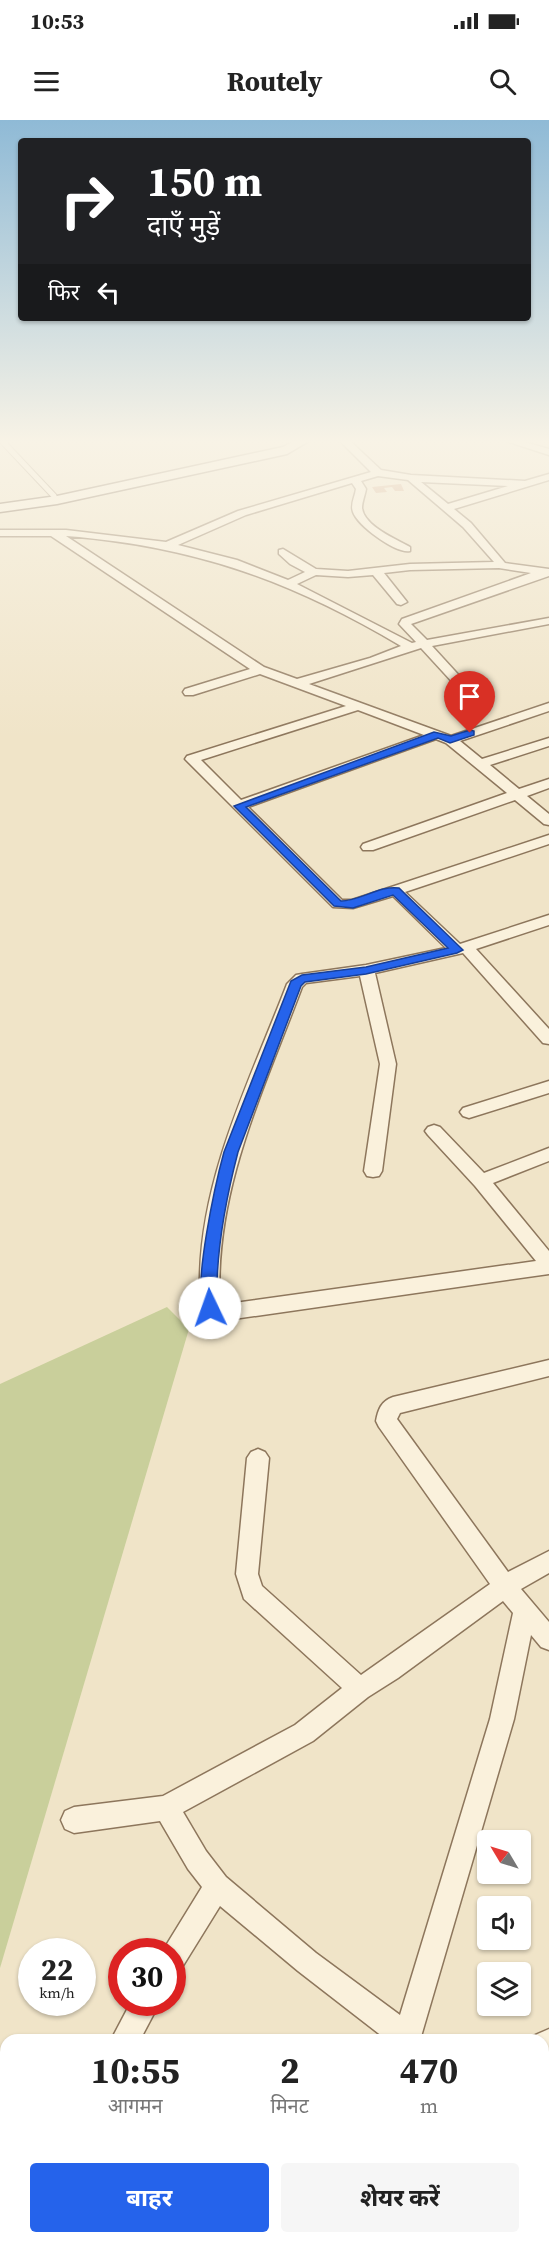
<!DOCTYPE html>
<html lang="hi">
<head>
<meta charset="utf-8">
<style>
  :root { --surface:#fff; --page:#f6f6f6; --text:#222; --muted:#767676; --accent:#2563eb }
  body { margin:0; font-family:"Source Serif 4","Noto Sans Devanagari",serif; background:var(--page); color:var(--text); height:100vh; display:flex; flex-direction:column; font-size:22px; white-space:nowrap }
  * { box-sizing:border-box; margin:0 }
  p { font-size:20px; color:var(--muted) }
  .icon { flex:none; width:33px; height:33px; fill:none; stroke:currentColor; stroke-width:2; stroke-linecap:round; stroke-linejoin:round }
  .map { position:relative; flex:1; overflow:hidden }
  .drawer { position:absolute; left:0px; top:1914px; width:549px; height:210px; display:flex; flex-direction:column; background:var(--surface); border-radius:18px 18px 0 0; box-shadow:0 2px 4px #0004 }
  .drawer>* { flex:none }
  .banner { position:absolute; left:18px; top:18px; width:513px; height:183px; border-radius:6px; box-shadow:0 2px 4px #0004; background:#202124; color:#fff; overflow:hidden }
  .needle { width:39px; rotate:308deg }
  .tools { position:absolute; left:477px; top:1710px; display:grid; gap:12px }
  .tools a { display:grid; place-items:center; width:54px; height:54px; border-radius:6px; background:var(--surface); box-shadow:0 2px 4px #0004; font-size:30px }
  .speed { position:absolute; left:18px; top:1818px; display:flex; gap:12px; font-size:30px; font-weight:700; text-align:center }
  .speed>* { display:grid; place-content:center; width:78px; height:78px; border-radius:50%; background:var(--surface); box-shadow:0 2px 4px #0004; line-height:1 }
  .speed small { font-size:15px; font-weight:400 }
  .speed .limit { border:9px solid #d22; background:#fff; color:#111 }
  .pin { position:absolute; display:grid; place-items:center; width:51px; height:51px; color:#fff; margin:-62px -26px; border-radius:50% 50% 50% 0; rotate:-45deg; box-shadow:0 0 6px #0007 }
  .pin .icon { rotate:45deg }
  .me { position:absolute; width:66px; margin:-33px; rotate:357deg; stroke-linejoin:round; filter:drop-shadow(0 0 4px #0008) }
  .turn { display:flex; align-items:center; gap:21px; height:126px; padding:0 30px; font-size:27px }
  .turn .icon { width:78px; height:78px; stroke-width:2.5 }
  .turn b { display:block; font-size:42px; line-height:51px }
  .then { display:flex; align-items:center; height:57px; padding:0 30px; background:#0003; gap:12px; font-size:22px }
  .eta { display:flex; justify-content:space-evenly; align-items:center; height:102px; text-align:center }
  .eta b { font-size:36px; font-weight:700; line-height:42px }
  .cta { display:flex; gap:12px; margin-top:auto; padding:12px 30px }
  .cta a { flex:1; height:69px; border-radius:6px; background:var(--accent); color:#fff; font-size:24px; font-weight:700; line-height:69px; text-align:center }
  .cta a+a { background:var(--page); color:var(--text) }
  .status { display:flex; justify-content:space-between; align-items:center; height:42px; padding:0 30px; background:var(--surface); direction:ltr }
  .status svg { height:16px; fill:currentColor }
  header { display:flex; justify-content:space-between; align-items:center; height:78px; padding:0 30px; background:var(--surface); font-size:27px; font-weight:700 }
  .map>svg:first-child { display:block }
  .green { fill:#c9cf9b }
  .building { fill:#cf9f7d }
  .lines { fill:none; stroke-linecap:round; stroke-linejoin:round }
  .lane-casing { stroke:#8d765c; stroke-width:7 }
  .street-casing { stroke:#8d765c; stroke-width:3 }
  .secondary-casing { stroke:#6f573f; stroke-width:3 }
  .lane { stroke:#faf1dc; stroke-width:5 }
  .street { fill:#faf1dc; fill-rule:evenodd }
  .secondary { fill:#faf1dc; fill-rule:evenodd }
  .route { fill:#2563eb; stroke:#184099; stroke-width:1.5 }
</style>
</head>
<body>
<div class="status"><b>10:53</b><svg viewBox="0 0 49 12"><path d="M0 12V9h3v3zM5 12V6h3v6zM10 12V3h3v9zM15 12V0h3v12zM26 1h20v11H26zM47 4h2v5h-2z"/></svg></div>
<header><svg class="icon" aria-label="menu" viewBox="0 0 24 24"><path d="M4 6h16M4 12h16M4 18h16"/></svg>Routely<svg class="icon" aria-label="search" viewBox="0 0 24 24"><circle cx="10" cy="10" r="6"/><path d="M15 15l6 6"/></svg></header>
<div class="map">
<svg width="549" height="2124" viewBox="0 0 549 2124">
  <rect width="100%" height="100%" fill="#f0e4c8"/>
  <polygon class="green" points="167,1187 189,1209 0,1848 0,1264"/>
  <polygon class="building" points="401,364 404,371 395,371 392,367 384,368 387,372 376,373 372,367"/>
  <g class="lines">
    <defs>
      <polyline id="lane" points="2,321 54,376"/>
      <g id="street">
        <path d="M340,321H350L381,350L411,355L525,361L549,354V360L454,389L471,403L505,443L549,449V456L411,504L427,520L549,498V504L432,526L465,562L459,566L455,565L421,528L309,564L451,616L549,583V591L460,621L482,639L549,618V626L490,645L519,669L549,659V668L527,676L549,694V705L544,704L515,680L373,730H363L361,727L363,724L507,673L446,623L436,619L248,687L342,780H352L549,715V724L405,772L460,824L549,795V805L476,829L549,909V924L543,923L463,833L375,853L396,944L382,1051L379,1056L373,1057L367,1056L364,1051L380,944L360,856L306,863L302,867C264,969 213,1073 220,1185L536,1141L475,1066L428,1015L425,1011L428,1007L434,1005L440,1007L484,1053L549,1028V1041L493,1063L549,1131V1154L220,1201L204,1196C198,1184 199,1170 200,1156C202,1054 251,958 287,864L296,855L302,854L366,845L446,828L393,776L353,788L333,787L185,639L187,636L346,586L260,554L193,575H185L183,572L185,569L250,549L51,416H0V410H66L166,422L238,391L371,352ZM378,356L408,360L463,407L494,442L410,444L348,451L316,449L283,429L279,430V434L290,444L305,452L288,460L237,440L178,425L246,395L352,363L356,369C355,377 350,384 353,392C358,406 396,434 410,431V427C396,419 364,406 362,388C362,382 365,375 366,369L361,361ZM421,362L508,366L448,384ZM66,416C193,426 290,460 401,526L370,538L297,559L264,547ZM499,448L531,453L402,499L399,504L416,522L412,523L297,464L316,455L348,457L373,455L397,484L401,485L407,482L384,453L410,450ZM358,590L424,615L241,680L201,640Z"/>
        <polygon points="506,321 521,321 549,329 549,335"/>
        <polygon points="549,961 549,973 469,998 463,996 460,992 463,988"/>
        <path d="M549,1240V1256L400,1293L397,1299L508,1452L549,1431V1453L521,1469L549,1502V1530L541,1527L531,1515L514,1599L420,1920H387L298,1851L220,1786L181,1849L172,1853V1832H162L202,1767L188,1749L160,1701L74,1713L65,1709L61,1700L65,1691L74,1687L163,1676L295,1605L342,1568L244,1479L236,1454L247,1338L251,1332L258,1329L265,1332L269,1338L258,1454L262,1466L361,1555L490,1464L379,1307L376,1301C378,1290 381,1281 393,1277ZM503,1481L513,1493L490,1599L400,1895L316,1833L226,1757L206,1731L183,1692L313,1621L368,1577L398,1558Z"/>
        <polygon points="131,1882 160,1882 140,1920 111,1920"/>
        <polygon points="549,1909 549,1937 543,1940 543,1920 532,1920 533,1916"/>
        <polygon points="25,2118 55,2118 53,2124 23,2124"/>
        <polygon points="337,2118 367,2118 366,2124 336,2124"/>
      </g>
      <polygon id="secondary" points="294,321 309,321 287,334 57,384 0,392 0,384 57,376 283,327"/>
    </defs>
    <use href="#lane" class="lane-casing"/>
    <use href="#street" class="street-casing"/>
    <use href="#secondary" class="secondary-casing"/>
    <use href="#lane" class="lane"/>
    <use href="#street" class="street"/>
    <use href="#secondary" class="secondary"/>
  </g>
  <linearGradient id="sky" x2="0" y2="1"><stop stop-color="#8fbad6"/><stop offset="0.52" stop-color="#f8f3e6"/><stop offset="1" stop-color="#f8f3e6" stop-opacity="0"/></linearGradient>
  <rect width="549" height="618" fill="url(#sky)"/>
  <path class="route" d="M470,610L474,611V615L450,623L438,618L246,687L341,781C360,781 380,765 399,768L463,830L457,833L366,854L305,862L301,866L238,1032C225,1082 215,1137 217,1188L215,1192H204C192,1168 216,1061 224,1032L291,861L302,855L366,847L448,828L393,775L353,788L334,786L234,686L434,612L451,616Z"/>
</svg>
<div class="tools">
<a><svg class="needle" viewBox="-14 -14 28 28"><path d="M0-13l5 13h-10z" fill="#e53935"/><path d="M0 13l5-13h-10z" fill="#767676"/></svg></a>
<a><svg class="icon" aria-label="sound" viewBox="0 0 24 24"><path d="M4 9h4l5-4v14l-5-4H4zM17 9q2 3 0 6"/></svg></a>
<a><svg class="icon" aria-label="layers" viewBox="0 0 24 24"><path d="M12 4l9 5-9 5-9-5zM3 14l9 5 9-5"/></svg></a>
</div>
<div class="speed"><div>22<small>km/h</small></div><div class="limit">30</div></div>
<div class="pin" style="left:470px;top:613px;background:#d93025"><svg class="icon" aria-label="arrive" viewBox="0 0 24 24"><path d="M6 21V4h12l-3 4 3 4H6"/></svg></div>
<svg class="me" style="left:210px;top:1188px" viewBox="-20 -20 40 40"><circle r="19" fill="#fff"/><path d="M0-13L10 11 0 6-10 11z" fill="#2563eb"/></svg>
<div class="banner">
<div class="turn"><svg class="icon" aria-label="right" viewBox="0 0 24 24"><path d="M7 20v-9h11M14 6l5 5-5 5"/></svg><div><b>150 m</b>दाएँ मुड़ें</div></div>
<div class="then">फिर<svg class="icon" aria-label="left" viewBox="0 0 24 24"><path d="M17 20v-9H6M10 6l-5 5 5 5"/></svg></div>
</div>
<section class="drawer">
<div class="eta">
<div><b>10:55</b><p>आगमन</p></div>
<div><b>2</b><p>मिनट</p></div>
<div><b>470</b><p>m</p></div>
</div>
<div class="cta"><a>बाहर</a><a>शेयर करें</a></div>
</section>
</div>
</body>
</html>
